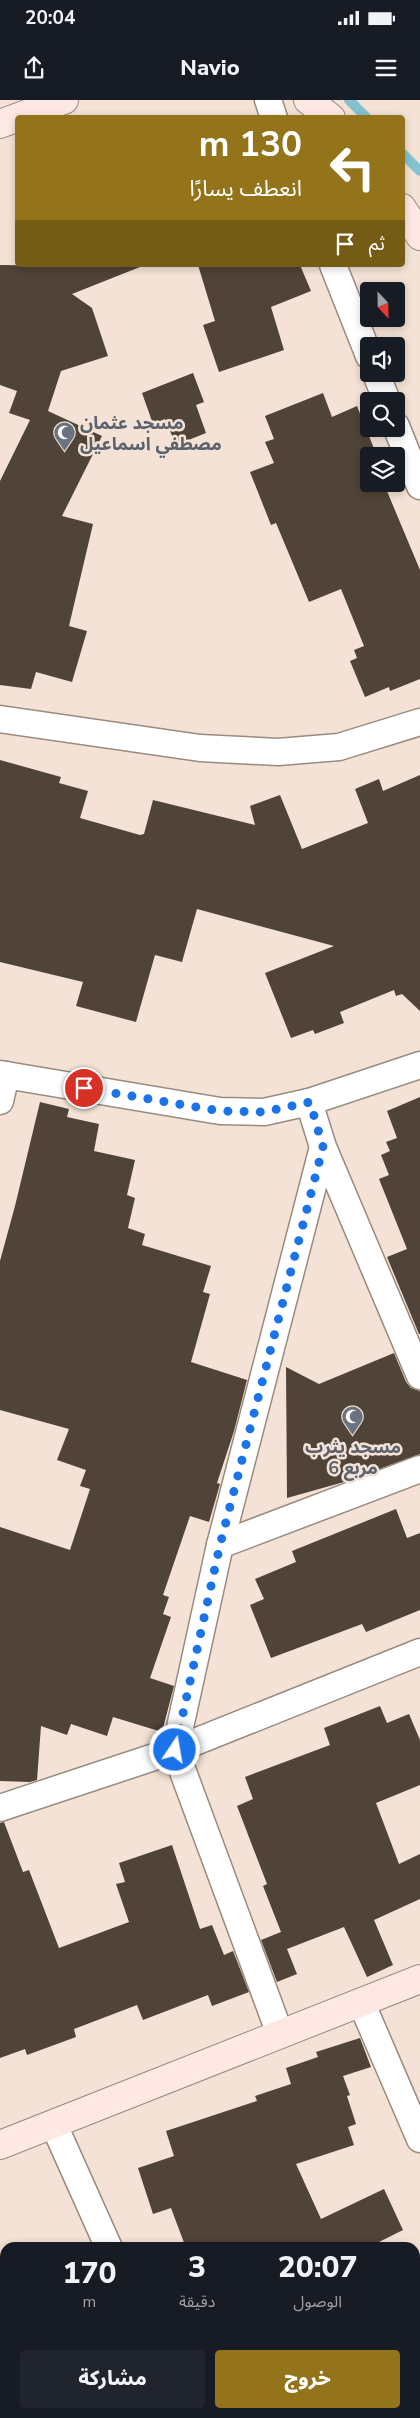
<!DOCTYPE html>
<html lang="ar">
<head>
<meta charset="utf-8">
<style>
  :root { --surface:#171b24; --page:#20242c; --text:#f1f3f6; --muted:#9ea1a6; --accent:#93741b }
  body { margin:0; font-family:"Nunito Sans","Noto Sans Arabic",sans-serif; background:var(--page); color:var(--text); direction:rtl; height:100vh; display:flex; flex-direction:column; font-size:19px; white-space:nowrap }
  * { box-sizing:border-box; margin:0 }
  p { font-size:16px; color:var(--muted) }
  .icon { flex:none; width:28px; height:28px; fill:none; stroke:currentColor; stroke-width:2; stroke-linecap:round; stroke-linejoin:round }
  .map { position:relative; flex:1; overflow:hidden; direction:ltr }
  .side { position:absolute; left:0px; top:2142px; width:420px; height:176px; display:flex; flex-direction:column; background:var(--surface); border-radius:15px 15px 0 0; box-shadow:0 2px 8px #0003; direction:rtl }
  .side>* { flex:none }
  .hud { position:absolute; left:15px; top:15px; width:390px; height:152px; border-radius:5px; box-shadow:0 2px 8px #0003; direction:rtl; background:#93741b; color:#fff; overflow:hidden }
  .needle { width:32px; rotate:158deg }
  .fabs { position:absolute; left:360px; top:182px; display:grid; gap:10px }
  .fabs a { display:grid; place-items:center; width:45px; height:45px; border-radius:5px; background:var(--surface); box-shadow:0 2px 8px #0003; font-size:25px }
  .pin { position:absolute; display:grid; place-items:center; width:42px; height:42px; color:#fff; margin:-21px; border:2px solid #fff; border-radius:50%; box-shadow:0 1px 5px #0007 }
  .me { position:absolute; width:55px; margin:-28px; rotate:12deg; stroke-linejoin:round; filter:drop-shadow(0 0 4px #0008) }
  .turn { display:flex; align-items:center; gap:18px; height:105px; padding:0 20px; font-size:22px }
  .turn .icon { width:65px; height:65px; stroke-width:2.5 }
  .turn b { display:block; font-size:35px; line-height:42px }
  .then { display:flex; align-items:center; height:48px; padding:0 20px; background:#0003; gap:10px; font-size:19px }
  .eta { display:flex; justify-content:space-evenly; align-items:center; height:85px; text-align:center }
  .eta b { font-size:30px; font-weight:800; line-height:35px }
  .action { display:flex; gap:10px; margin-top:auto; padding:10px 20px }
  .action a { flex:1; height:58px; border-radius:5px; background:var(--accent); color:#fff; font-size:20px; font-weight:800; line-height:58px; text-align:center }
  .action a+a { background:var(--page); color:var(--text) }
  .status { display:flex; justify-content:space-between; align-items:center; height:35px; padding:0 25px; background:var(--surface); direction:ltr }
  .status svg { height:14px; fill:currentColor }
  header { display:flex; justify-content:space-between; align-items:center; height:65px; padding:0 20px; background:var(--surface); font-size:22px; font-weight:800 }
  .map>svg:first-child { display:block }
  .lines { fill:none; stroke-linecap:round; stroke-linejoin:round }
  .stream { stroke:#83c3cf; stroke-width:10 }
  .building { fill:#504338 }
  .street-casing { stroke:#9a8b7f; stroke-width:29 }
  .secondary-casing { stroke:#9a8b7f; stroke-width:30 }
  .street { stroke:#fff; stroke-width:26 }
  .secondary { stroke:#fee8e3; stroke-width:28 }
  .route { stroke:#1a73e8; stroke-width:9; stroke-dasharray:0 16.2 }
  .labels { text-anchor:middle; stroke-width:5; stroke-linejoin:round; paint-order:stroke }
  .worship-label { font-size:18px; font-weight:bold; fill:#5b616d; stroke:#f3e2d5; text-anchor:start }
</style>
</head>
<body>
<div class="status"><b>20:04</b><svg viewBox="0 0 49 12"><path d="M0 12V9h3v3zM5 12V6h3v6zM10 12V3h3v9zM15 12V0h3v12zM26 1h20v11H26zM47 4h2v5h-2z"/></svg></div>
<header><svg class="icon" aria-label="menu" viewBox="0 0 24 24"><path d="M4 6h16M4 12h16M4 18h16"/></svg>Navio<svg class="icon" aria-label="share" viewBox="0 0 24 24"><path d="M12 15V3M7 8l5-5 5 5M5 13v7h14v-7"/></svg></header>
<div class="map">
<svg width="420" height="2318" viewBox="0 0 420 2318">
  <rect width="100%" height="100%" fill="#f3e2d5"/>
  <g class="lines">
    <g class="stream">
      <polyline points="349,0 367,18"/>
      <polyline points="402,53 420,71"/>
    </g>
  </g>
  <g class="building">
    <polygon points="0,165 140,167 72,194 92,208 108,256 61,271 48,311 102,336 62,416 93,424 69,526 87,531 72,582 36,572 31,589 0,585 0,381 30,320 9,313 17,291 0,285"/>
    <polygon points="198,165 300,165 311,191 271,207 284,250 219,272 203,225 215,221"/>
    <polygon points="193,273 204,302 196,305 206,333 176,345 165,319 153,324 142,293"/>
    <polygon points="323,293 332,317 357,306 377,356 369,356 369,384 384,384 420,470 420,579 390,591 389,587 365,597 350,561 357,558 354,550 364,546 341,489 309,502 276,423 271,425 250,372 274,363 265,342 274,339 265,316"/>
    <polygon points="0,660 61,677 59,683 88,691 80,718 140,735 144,734 153,700 255,725 250,706 280,695 302,749 368,723 355,689 379,679 383,691 420,675 420,911 402,894 396,896 394,890 340,912 344,923 315,934 313,930 291,938 265,873 334,846 197,809 182,862 155,855 136,922 76,906 83,882 0,862"/>
    <polygon points="420,997 420,1234 419,1234 387,1157 407,1149 379,1079 389,1075 381,1055 390,1051 386,1042 397,1038 387,1011"/>
    <polygon points="40,1002 69,1009 67,1017 99,1024 94,1051 135,1060 127,1095 135,1098 128,1128 145,1134 142,1145 211,1166 203,1192 210,1194 191,1262 247,1280 234,1331 217,1383 220,1384 209,1422 190,1416 163,1495 169,1497 163,1514 171,1517 150,1578 174,1586 162,1632 113,1617 107,1636 71,1624 67,1635 41,1626 37,1680 30,1682 0,1681 0,1427 70,1450 90,1389 80,1386 86,1370 57,1360 69,1329 0,1310 0,1161 15,1106"/>
    <polygon points="394,1253 406,1282 411,1288 420,1291 420,1354 344,1382 287,1398 286,1267 319,1284"/>
    <polygon points="396,1409 407,1438 420,1433 420,1510 366,1532 362,1524 271,1558 250,1505 264,1499 255,1479 296,1462 292,1451"/>
    <polygon points="380,1606 387,1623 409,1614 420,1640 420,1685 376,1703 399,1764 420,1754 420,1799 374,1820 393,1865 367,1877 344,1827 287,1849 297,1874 277,1882 261,1840 281,1832 263,1786 267,1784 237,1706 253,1699 245,1677 330,1645 324,1628"/>
    <polygon points="4,1722 23,1772 29,1770 59,1848 129,1822 116,1784 125,1782 119,1763 172,1745 200,1829 212,1825 224,1855 233,1851 249,1892 212,1906 208,1895 143,1920 137,1905 74,1929 76,1937 27,1955 25,1949 0,1958 0,1723"/>
    <polygon points="360,1938 371,1967 343,1976 350,1995 347,1996 356,2024 348,2027 354,2045 296,2064 321,2119 384,2089 403,2130 367,2148 186,2148 171,2108 153,2114 138,2068 174,2056 166,2031 257,2001 255,1996 291,1984 286,1968 318,1957 316,1952"/>
  </g>
  <g class="lines">
    <defs>
      <g id="street">
        <polyline points="268,0 274,18"/>
        <polyline points="333,165 369,256"/>
        <polyline points="376,274 387,301"/>
        <polyline points="396,326 420,386"/>
        <polyline points="0,619 200,648 278,652 339,647 420,622"/>
        <polyline points="0,974 220,1011 264,1012 309,1002 420,965"/>
        <polyline points="0,1001 6,975"/>
        <polyline points="309,1002 323,1047 420,1276"/>
        <polyline points="220,1445 420,1369"/>
        <polyline points="0,1708 175,1650 420,1552"/>
        <polyline points="361,1902 420,2039"/>
        <polyline points="280,1934 175,1650 220,1445 323,1047"/>
        <polyline points="54,2025 109,2148"/>
        <polyline points="184,2314 186,2318"/>
      </g>
      <g id="secondary">
        <polyline points="308,0 331,18"/>
        <polyline points="0,24 64,0"/>
        <polyline points="402,108 420,136"/>
        <polyline points="0,2045 420,1879"/>
      </g>
    </defs>
    <use href="#street" class="street-casing"/>
    <use href="#secondary" class="secondary-casing"/>
    <use href="#street" class="street"/>
    <use href="#secondary" class="secondary"/>
  </g>
  <g class="lines">
    <polyline class="route" points="84,988 220,1011 264,1012 310,1002 323,1047 220,1445 175,1650"/>
  </g>
  <defs>
    <symbol id="mosque-pin" viewBox="-11 -11 22 30"><path d="M0 17L-7.5 6A9.5 9.5 0 1 1 7.5 6Z" fill="#6b7280" stroke="#f3e2d5"/><path d="M3.5-4.9A6 6 0 1 0 3.5 4.9A5 5 0 1 1 3.5-4.9Z" fill="#fff"/></symbol>
  </defs>
  <g fill-rule="evenodd">
    <use href="#mosque-pin" x="52" y="320" width="25" height="34"/>
    <use href="#mosque-pin" x="340" y="1304" width="25" height="34"/>
  </g>
  <g class="labels">
    <g class="worship-label">
      <text x="80" y="329">مسجد عثمان<tspan x="80" dy="21">مصطفي اسماعيل</tspan></text>
      <text x="353" y="1353" text-anchor="middle">مسجد يثرب<tspan x="353" dy="21">مربع 6</tspan></text>
    </g>
  </g>
</svg>
<div class="fabs">
<a><svg class="needle" viewBox="-14 -14 28 28"><path d="M0-13l5 13h-10z" fill="#e53935"/><path d="M0 13l5-13h-10z" fill="#9ea1a6"/></svg></a>
<a><svg class="icon" aria-label="sound" viewBox="0 0 24 24"><path d="M4 9h4l5-4v14l-5-4H4zM17 9q2 3 0 6"/></svg></a>
<a><svg class="icon" aria-label="search" viewBox="0 0 24 24"><circle cx="10" cy="10" r="6"/><path d="M15 15l6 6"/></svg></a>
<a><svg class="icon" aria-label="layers" viewBox="0 0 24 24"><path d="M12 4l9 5-9 5-9-5zM3 14l9 5 9-5"/></svg></a>
</div>
<div class="pin" style="left:84px;top:988px;background:#d93025"><svg class="icon" aria-label="arrive" viewBox="0 0 24 24"><path d="M6 21V4h12l-3 4 3 4H6"/></svg></div>
<svg class="me" style="left:175px;top:1650px" viewBox="-20 -20 40 40"><circle r="17" fill="#1a73e8" stroke="#fff" stroke-width="3"/><path d="M0-11L8 9 0 5-8 9z" fill="#fff"/></svg>
<div class="hud">
<div class="turn"><svg class="icon" aria-label="left" viewBox="0 0 24 24"><path d="M17 20v-9H6M10 6l-5 5 5 5"/></svg><div><b>130 m</b>انعطف يسارًا</div></div>
<div class="then">ثم<svg class="icon" aria-label="arrive" viewBox="0 0 24 24"><path d="M6 21V4h12l-3 4 3 4H6"/></svg></div>
</div>
<section class="side">
<div class="eta">
<div><b>20:07</b><p>الوصول</p></div>
<div><b>3</b><p>دقيقة</p></div>
<div><b>170</b><p>m</p></div>
</div>
<div class="action"><a>خروج</a><a>مشاركة</a></div>
</section>
</div>
</body>
</html>
